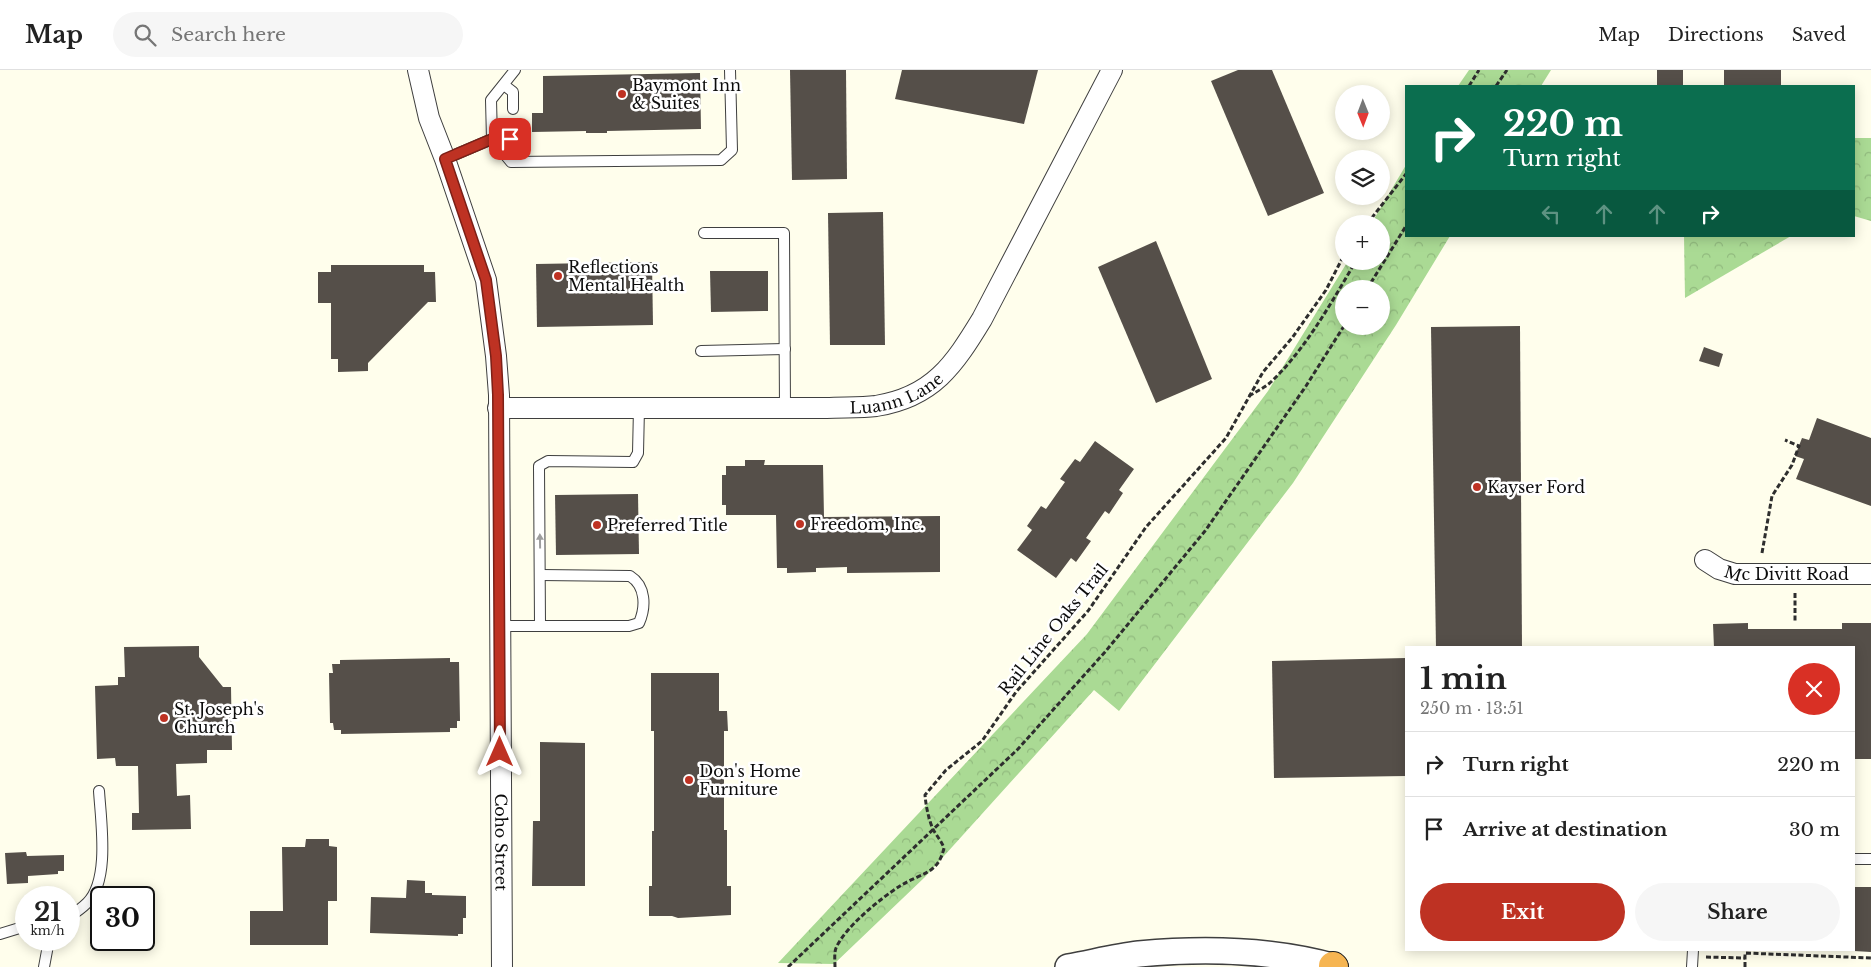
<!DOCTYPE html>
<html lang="en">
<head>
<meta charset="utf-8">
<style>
  :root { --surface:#fff; --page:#f6f6f6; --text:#222; --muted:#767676; --line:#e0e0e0; --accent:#be3223 }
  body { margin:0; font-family:"Libre Baskerville",serif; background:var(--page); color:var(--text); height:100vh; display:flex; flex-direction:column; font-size:19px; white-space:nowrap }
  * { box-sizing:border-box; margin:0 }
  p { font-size:16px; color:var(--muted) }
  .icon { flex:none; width:28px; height:28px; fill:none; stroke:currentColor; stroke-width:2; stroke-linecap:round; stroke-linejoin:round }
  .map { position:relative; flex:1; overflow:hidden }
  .panel { position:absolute; left:1405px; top:576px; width:450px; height:305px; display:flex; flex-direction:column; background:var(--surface); border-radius:0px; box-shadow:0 2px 12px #0003 }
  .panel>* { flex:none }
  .hud { position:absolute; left:1405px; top:15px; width:450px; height:152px; border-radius:0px; box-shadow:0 2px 12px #0003; background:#0b6e4f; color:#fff; overflow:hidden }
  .needle { width:32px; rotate:179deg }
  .tools { position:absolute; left:1335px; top:15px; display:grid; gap:10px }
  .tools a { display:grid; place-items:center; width:55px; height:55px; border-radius:50%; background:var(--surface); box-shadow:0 2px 12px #0003; font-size:25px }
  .speed { position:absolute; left:15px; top:816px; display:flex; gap:10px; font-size:25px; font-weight:700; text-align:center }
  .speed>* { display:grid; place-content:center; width:65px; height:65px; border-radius:50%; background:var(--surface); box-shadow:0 2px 12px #0003; line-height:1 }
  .speed small { font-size:12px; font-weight:400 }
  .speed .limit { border:2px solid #111; border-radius:8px; background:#fff; color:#111 }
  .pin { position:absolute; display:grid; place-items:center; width:42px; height:42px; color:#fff; margin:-21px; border-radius:10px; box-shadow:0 2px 8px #0006 }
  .me { position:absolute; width:55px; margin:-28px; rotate:0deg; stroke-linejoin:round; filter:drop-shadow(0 0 4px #0008) }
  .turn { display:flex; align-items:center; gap:18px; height:105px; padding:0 15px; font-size:22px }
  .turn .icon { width:65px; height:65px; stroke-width:2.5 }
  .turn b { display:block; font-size:35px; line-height:42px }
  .lanes { display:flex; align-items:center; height:48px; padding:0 15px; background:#0003; justify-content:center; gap:25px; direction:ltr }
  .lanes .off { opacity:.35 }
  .round { display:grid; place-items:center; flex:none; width:52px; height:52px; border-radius:26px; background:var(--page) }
  .head { display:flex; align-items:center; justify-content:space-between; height:85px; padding:0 15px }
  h1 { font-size:30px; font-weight:700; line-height:38px }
  .cta { display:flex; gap:10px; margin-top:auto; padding:10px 15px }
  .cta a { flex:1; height:58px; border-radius:30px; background:var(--accent); color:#fff; font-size:20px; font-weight:700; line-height:58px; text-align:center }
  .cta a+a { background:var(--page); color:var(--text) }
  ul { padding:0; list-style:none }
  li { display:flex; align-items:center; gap:15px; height:65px; padding:0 15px; border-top:1px solid var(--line) }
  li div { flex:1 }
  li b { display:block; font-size:19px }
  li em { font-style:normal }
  header { display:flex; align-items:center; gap:30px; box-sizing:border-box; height:70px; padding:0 25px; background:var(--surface); border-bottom:1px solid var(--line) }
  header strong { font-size:24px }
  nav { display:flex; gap:28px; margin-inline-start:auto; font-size:18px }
  .search { width:350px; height:45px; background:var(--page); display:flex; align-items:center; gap:12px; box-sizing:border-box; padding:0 18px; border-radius:28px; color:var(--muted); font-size:19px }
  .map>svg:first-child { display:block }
  .forest { fill:url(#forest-crowns); fill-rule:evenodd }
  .building { fill:#554f49 }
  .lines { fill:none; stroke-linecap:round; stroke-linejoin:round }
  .service-casing { stroke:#3f3f3f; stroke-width:12 }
  .minor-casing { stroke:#3f3f3f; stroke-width:22 }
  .tertiary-casing { stroke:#3f3f3f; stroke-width:28 }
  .motorway-casing { stroke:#1d1d1d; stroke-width:30 }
  .path { stroke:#2e2e2e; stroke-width:3; stroke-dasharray:5 2.5; stroke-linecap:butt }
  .service { stroke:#fff; stroke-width:10 }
  .minor { stroke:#fff; stroke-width:20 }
  .tertiary { stroke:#fff; stroke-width:25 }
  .motorway { stroke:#f6b552; stroke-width:28 }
  .oneway { fill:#9e9e9e }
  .route-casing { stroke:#7c2017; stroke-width:12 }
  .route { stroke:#be3223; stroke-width:9 }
  .poi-dot { fill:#be3223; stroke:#fff; stroke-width:2 }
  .labels { text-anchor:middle; stroke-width:5; stroke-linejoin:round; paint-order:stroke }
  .poi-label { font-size:16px; fill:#0c0c0c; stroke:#fff; text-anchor:start }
  .street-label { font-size:16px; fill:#0c0c0c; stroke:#fff }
</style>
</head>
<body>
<header>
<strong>Map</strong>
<div class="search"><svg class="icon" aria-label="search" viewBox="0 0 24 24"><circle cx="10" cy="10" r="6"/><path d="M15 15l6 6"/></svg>Search here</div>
<nav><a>Map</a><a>Directions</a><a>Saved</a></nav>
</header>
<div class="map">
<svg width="1871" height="897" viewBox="0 0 1871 897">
  <defs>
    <pattern id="forest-crowns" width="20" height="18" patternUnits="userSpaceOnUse" patternTransform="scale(1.25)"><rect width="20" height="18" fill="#aada94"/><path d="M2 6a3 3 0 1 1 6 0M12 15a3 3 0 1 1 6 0" fill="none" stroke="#91ba7e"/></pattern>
  </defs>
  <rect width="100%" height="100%" fill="#fffeec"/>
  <g class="forest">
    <polygon points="1469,0 1551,0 1541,16 1458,16"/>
    <polygon points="1854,68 1871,68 1871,151 1854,146"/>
    <path d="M1406,95V166H1450L1396,255L1293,413L1119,641L1094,620L925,807L834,894L778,893L1087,564L1268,321L1348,191H1381V154H1371ZM1344,219H1381V256H1344Z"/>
    <polygon points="1684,166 1791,166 1685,228"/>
  </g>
  <g class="building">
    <polygon points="790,0 846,0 847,109 792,110"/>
    <polygon points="902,0 1038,0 1024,54 895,29"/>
    <polygon points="1238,0 1272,0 1324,123 1268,146 1211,11"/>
    <rect x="1657" y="0" width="26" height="16"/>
    <rect x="1724" y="0" width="57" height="16"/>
    <polygon points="700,3 701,59 607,61 607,63 586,63 586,61 532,62 532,43 543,43 543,6"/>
    <polygon points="883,142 885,275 830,275 828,143"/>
    <polygon points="1156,171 1212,309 1156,333 1098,197"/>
    <polygon points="652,192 653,255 537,257 536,194"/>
    <polygon points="331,195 424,195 424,202 435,202 436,232 428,232 368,293 368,301 338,302 338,289 331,289 331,233 318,233 318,202 331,202"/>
    <polygon points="710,201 768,201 768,241 711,242"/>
    <polygon points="1520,256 1522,578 1436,578 1431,257"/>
    <polygon points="1704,277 1723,284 1719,297 1699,291"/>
    <polygon points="1817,348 1871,368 1871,436 1796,409 1804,389 1795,386 1802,368 1809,370"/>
    <polygon points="1095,371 1134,399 1119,420 1123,423 1109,444 1105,441 1086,468 1091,471 1076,492 1071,488 1056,508 1017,480 1032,460 1027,456 1041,436 1046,439 1065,412 1060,409 1075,389 1080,392"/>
    <polygon points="745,390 765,390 764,395 823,395 824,447 940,446 940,502 847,503 847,497 816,498 816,502 787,503 787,498 777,498 776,445 726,445 726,435 722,435 722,405 726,405 726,396 745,396"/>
    <polygon points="638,424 639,484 556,485 555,425"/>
    <polygon points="1748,553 1748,559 1842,559 1842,553 1871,553 1871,689 1854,689 1854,578 1714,578 1713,554"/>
    <polygon points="199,576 199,587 223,617 231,617 232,680 207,680 207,693 176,694 177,726 190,725 191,759 132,760 132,743 139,743 138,696 116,696 115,688 97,689 95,616 118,615 118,607 125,607 124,577"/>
    <polygon points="450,588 450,592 459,592 460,651 457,651 457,658 450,658 450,662 341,664 341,660 334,660 333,653 330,653 329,603 333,603 332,594 340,594 340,590"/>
    <polygon points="1406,588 1406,706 1274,708 1272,591"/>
    <polygon points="651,603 719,603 719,641 727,641 728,661 724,661 724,760 727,760 727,816 731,816 731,845 678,848 672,846 649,846 649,816 652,816 652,761 654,761 654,661 651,661"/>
    <polygon points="540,672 585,673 585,816 532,816 533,751 540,751"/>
    <polygon points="306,769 329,769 329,776 337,777 337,831 328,831 328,875 250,875 250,841 283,841 282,777 305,777"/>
    <polygon points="26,782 27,786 64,785 64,801 58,801 58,804 28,806 28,813 7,814 5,783"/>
    <polygon points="407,810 425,811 425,823 432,823 432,825 466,826 466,848 463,848 463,864 458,864 458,866 370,863 371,827 406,828"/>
    <polygon points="1854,817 1871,817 1871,882 1854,881"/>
  </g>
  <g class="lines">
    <defs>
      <g id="service">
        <polyline points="515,0 491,30 492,69 511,92 721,90 732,80 730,0"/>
        <polyline points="504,15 513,22 513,39"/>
        <polyline points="445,89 492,69 510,69 513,63"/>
        <polyline points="704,163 784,163 785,338"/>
        <polyline points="701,281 785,279"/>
        <polyline points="540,555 539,396 548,391 633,392 638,383 639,338"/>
        <path d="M500,556H629L639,553C646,537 646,516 630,506L541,505"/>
        <polyline points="1854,789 1871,789"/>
        <path d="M69,847C75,843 82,838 87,833C110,811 101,752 99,721"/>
        <polyline points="0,864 26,856"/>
        <polyline points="44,897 49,870"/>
        <polyline points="1692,897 1693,880"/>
      </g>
      <g id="minor">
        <path id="s1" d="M418,0L429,48L445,89L486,210L496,286L499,325L502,897"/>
        <path id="s2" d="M498,338H826C842,337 860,338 876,336C933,327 954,295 982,249L1112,0"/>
        <path id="s3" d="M1705,490L1719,499L1735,504H1871"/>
      </g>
      <path id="tertiary" d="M1068,897C1091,893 1115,887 1139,884C1205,878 1271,879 1335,897"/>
      <polyline id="motorway" points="1333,896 1334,897"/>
    </defs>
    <use href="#service" class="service-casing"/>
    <use href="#minor" class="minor-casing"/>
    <use href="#tertiary" class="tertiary-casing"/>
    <use href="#motorway" class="motorway-casing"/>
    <g class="path">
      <polyline points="1469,16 1479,0"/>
      <polyline points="1496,16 1507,0"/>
      <polyline points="1367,154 1406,104"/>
      <polyline points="1367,219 1406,156"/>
      <path d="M1249,326C1257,321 1266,317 1272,311C1307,277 1331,233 1356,191"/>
      <polyline points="1762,483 1772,426 1792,395 1799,376 1785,370"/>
      <polyline points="1795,523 1795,552"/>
      <polyline points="1706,887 1745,888"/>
      <polyline points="788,897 1018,679 1105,582 1205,461 1306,316 1344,256"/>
      <path d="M835,897C835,891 834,883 836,878C845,857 881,828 900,816C920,803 938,805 944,778C941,770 935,764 932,757C928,746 926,736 925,725L946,700L982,671L1016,622L1088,541L1146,457L1226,368L1263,302L1292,268L1326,220L1344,185"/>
      <polyline points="1745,897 1745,883 1871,888"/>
    </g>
    <use href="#service" class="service"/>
    <use href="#minor" class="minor"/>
    <use href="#tertiary" class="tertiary"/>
    <use href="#motorway" class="motorway"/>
  </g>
  <defs><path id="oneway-solid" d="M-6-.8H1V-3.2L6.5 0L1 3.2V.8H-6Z" transform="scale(1.25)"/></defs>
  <use class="oneway" href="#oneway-solid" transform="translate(540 471) rotate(-91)"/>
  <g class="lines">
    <defs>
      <polyline id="route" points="500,682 498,325 496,286 486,210 445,89 492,69 510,69"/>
    </defs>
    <use href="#route" class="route-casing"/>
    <use href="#route" class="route"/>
  </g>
  <g class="poi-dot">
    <circle cx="622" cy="24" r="5"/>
    <circle cx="558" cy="206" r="5"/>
    <circle cx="1477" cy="417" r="5"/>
    <circle cx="800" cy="454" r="5"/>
    <circle cx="597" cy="455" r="5"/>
    <circle cx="164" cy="648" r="5"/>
    <circle cx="689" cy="710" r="5"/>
  </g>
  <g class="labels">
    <g class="poi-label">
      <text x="632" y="21">Baymont Inn<tspan x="632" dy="18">&amp; Suites</tspan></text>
      <text x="568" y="203">Reflections<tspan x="568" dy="18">Mental Health</tspan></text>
      <text x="1487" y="423">Kayser Ford</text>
      <text x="810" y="460">Freedom, Inc.</text>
      <text x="607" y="461">Preferred Title</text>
      <text x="174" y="645">St. Joseph's<tspan x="174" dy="18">Church</tspan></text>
      <text x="699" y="707">Don's Home<tspan x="699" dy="18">Furniture</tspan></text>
    </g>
    <g class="street-label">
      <text dy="6" stroke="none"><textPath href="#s2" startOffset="401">Luann Lane</textPath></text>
      <text dy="6" stroke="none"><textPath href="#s3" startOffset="85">Mc Divitt Road</textPath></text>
      <text transform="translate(1053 559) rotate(-51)" y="6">Rail Line Oaks Trail</text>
      <text dy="6" stroke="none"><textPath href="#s1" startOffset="784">Coho Street</textPath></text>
    </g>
  </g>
</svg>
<div class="tools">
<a><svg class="needle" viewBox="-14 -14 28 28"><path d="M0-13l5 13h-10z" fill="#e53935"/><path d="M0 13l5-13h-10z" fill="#767676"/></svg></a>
<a><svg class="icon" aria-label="layers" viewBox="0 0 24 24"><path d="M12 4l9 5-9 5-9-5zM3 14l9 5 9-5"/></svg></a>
<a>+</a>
<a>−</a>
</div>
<div class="speed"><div>21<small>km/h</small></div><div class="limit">30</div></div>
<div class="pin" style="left:510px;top:69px;background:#d93025"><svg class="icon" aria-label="arrive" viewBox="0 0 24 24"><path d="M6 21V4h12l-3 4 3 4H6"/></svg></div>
<svg class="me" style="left:500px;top:682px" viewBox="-20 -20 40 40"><path d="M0-17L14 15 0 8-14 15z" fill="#be3223" stroke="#fff" stroke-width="4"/></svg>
<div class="hud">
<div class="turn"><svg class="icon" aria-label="right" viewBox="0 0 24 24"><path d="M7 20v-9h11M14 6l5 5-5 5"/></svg><div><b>220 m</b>Turn right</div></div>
<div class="lanes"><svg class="icon off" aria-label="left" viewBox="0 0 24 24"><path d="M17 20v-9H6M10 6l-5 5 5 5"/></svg><svg class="icon off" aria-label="ahead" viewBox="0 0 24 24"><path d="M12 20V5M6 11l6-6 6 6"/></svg><svg class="icon off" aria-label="ahead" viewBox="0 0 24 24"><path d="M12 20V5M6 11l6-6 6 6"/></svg><svg class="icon" aria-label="right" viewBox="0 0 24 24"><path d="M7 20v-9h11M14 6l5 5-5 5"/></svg></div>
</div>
<section class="panel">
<div class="head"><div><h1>1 min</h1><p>250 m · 13:51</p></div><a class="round" style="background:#d93025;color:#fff"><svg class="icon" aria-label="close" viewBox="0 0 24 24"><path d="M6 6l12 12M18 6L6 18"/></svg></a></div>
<ul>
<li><svg class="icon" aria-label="right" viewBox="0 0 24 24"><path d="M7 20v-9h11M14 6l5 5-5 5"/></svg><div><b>Turn right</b></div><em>220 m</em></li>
<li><svg class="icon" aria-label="arrive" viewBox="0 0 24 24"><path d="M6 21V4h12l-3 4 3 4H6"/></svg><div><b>Arrive at destination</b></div><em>30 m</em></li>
</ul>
<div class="cta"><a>Exit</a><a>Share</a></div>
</section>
</div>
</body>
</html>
